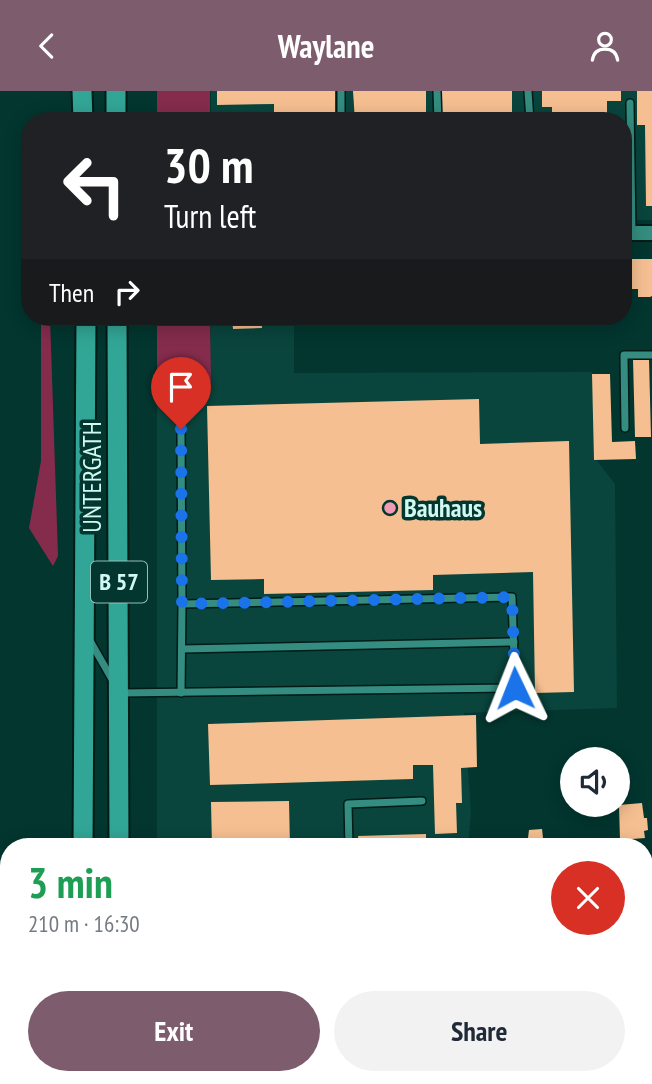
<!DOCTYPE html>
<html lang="en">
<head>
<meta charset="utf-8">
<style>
  :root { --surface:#fff; --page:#f2f2f3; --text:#1f2937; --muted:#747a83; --accent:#7d5c6e }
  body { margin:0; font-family:"PT Sans Narrow",sans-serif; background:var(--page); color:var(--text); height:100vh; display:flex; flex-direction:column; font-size:26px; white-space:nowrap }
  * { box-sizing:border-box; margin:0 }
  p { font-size:23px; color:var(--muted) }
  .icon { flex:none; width:38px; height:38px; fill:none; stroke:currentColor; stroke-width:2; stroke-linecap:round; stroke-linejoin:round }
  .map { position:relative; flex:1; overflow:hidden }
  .panel { position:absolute; left:0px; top:747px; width:653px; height:247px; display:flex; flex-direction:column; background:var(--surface); border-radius:28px 28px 0 0; box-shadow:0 4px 18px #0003 }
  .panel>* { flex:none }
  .top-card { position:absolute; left:21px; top:21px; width:611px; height:214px; border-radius:28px; box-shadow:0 4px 18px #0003; background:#202124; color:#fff; overflow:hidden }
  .fabs { position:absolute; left:560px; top:656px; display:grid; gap:14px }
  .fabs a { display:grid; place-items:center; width:70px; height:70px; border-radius:50%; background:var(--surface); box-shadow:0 4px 18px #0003; font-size:35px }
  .pin { position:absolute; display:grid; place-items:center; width:60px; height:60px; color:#fff; margin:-72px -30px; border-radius:50% 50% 50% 0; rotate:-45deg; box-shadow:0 0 7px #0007 }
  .pin .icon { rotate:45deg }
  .me { position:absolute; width:77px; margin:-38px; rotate:358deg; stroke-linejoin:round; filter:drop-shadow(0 0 5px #0008) }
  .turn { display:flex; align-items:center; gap:24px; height:147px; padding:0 28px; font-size:32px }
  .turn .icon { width:91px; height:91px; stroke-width:2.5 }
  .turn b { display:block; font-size:49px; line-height:60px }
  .then { display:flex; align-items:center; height:66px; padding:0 28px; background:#0003; gap:14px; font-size:26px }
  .round { display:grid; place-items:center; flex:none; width:74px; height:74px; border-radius:37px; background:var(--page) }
  .overview { display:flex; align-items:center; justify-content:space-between; height:119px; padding:0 28px }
  h1 { font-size:42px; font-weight:800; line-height:52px; color:#1e9e55 }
  .button { display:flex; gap:14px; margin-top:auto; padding:14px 28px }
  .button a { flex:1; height:80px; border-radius:42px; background:var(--accent); color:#fff; font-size:28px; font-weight:800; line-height:80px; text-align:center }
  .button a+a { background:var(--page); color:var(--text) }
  header { display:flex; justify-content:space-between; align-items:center; height:91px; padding:0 28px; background:var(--accent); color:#fff; font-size:32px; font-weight:800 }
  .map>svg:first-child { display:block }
  .built { fill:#09453d }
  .green { fill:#852c4c }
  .building { fill:#f5bf91 }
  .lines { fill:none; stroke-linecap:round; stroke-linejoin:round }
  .service-casing { stroke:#011b17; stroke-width:10 }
  .minor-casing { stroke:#011b17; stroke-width:18 }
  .primary-casing { stroke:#011b17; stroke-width:23 }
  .service { stroke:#348d80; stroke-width:7 }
  .minor { stroke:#348d80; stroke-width:14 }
  .primary { stroke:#32a696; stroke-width:19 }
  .route { stroke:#1a73e8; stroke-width:12; stroke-dasharray:0 21.6 }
  .poi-dot { fill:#f19ab2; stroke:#02362f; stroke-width:2.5 }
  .labels { text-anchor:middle; stroke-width:7; stroke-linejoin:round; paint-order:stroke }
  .shield { fill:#02362f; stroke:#93beb7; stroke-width:2 }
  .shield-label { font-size:24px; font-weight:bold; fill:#d1f9f1 }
  .street-label { font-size:26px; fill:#d1f9f1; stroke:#02362f }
  .poi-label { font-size:26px; font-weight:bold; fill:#d1f9f1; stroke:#02362f; text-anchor:start }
</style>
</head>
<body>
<header><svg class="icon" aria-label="back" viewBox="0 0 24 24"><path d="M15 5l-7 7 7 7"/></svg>Waylane<svg class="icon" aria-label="person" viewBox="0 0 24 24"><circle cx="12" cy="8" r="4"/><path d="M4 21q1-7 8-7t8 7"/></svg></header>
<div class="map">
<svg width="652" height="993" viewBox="0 0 652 993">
  <rect width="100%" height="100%" fill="#02362f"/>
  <g class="built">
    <polygon points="211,0 652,0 652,129 623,129 623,30 211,30"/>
    <polygon points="211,226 294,226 294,282 592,281 595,367 615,393 617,617 464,622 471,721 468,756 157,756 157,293 210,289"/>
  </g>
  <g class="green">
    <rect x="157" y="0" width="53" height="30"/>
    <polygon points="41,226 50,226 58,465 53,475 29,437 41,370"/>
    <polygon points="157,226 210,226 211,290 157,293"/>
    <polygon points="9,895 9,985 43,985 43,993 0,993 0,896"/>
  </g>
  <g class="building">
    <polygon points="217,0 335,0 335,29 274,30 274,13 217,14"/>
    <polygon points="353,0 426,0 426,30 355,30"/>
    <polygon points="441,0 512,0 512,30 442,30"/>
    <polygon points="542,0 621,0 621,10 607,10 607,30 552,30 552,16 542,16"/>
    <polygon points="637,0 652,0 652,115 646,115 645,34 637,34"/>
    <polygon points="623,166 629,166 629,168 652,168 652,205 650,206 638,206 638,198 623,198"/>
    <polygon points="232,226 261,226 262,237 233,238"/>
    <polygon points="633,268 649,268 651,346 635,346"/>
    <polygon points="592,283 610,283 612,351 635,350 636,368 594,369"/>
    <polygon points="479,308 480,353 569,350 574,601 535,602 533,481 433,484 433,499 264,503 264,488 211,489 207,315"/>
    <polygon points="476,624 477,676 461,677 462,712 456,712 457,742 435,743 433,674 413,674 413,688 210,694 208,633"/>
    <polygon points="289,710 290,756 212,756 211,711"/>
    <polygon points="642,712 644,727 647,727 648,739 644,740 645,747 620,749 619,714"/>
    <polygon points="542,738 544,756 506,756 506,750 528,747 529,739"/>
    <polygon points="426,743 426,756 359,756 358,745"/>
    <polygon points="652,855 652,880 644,881 644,856"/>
    <rect x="505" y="985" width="23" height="8"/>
  </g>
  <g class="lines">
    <defs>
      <g id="service">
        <polyline points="341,0 341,30"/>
        <polyline points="437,0 438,30"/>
        <polyline points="528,0 530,30"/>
        <polyline points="630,12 632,142"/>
        <polyline points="625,337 624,264 652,264"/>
        <polyline points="89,548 113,590"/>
        <polyline points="182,558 514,551"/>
        <polyline points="121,602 515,597 512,506 182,513 181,338"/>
        <polyline points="181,602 182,513"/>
        <polyline points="349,756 348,713 422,710"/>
      </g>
      <g id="minor">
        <polyline points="623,142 652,142"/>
        <polyline points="644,821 652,820"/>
        <polyline points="0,879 9,878"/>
        <polyline points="158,993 161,985"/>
        <polyline points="483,993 483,985"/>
      </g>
      <g id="primary">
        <polyline points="82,0 83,30"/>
        <polyline points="116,0 116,30"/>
        <polyline points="117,226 119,756"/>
        <polyline points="83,756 86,226"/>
        <polyline points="81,993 81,985"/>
        <polyline points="116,993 116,985"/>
      </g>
    </defs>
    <use href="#service" class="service-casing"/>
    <use href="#minor" class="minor-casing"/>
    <use href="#primary" class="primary-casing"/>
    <use href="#service" class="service"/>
    <use href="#minor" class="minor"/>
    <use href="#primary" class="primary"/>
  </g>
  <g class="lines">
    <polyline class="route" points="181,338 182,513 512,506 515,597"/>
  </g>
  <circle class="poi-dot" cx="390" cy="417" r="7"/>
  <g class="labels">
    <rect class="shield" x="91" y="470.5" width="56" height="41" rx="5"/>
    <g class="shield-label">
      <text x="119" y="499">B 57</text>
    </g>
    <g class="street-label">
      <text transform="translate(92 386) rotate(-90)" y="9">UNTERGATH</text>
    </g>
    <g class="poi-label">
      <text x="404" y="426">Bauhaus</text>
    </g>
  </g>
</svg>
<div class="fabs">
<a><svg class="icon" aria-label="sound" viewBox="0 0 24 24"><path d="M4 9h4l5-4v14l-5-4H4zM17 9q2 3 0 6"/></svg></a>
</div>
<div class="pin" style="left:181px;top:338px;background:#d93025"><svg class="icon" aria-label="arrive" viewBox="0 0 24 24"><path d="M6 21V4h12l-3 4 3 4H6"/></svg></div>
<svg class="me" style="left:515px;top:597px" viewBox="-20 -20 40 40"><path d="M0-17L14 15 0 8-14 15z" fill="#1a73e8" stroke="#fff" stroke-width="4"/></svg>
<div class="top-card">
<div class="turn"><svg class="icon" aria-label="left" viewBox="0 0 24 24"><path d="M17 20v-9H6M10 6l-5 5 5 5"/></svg><div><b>30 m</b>Turn left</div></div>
<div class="then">Then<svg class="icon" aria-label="right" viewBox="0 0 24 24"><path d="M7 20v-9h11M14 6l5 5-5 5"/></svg></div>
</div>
<section class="panel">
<div class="overview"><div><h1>3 min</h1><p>210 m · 16:30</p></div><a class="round" style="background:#d93025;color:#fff"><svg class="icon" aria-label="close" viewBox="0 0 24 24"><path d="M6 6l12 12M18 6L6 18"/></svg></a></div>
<div class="button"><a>Exit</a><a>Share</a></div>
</section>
</div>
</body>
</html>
